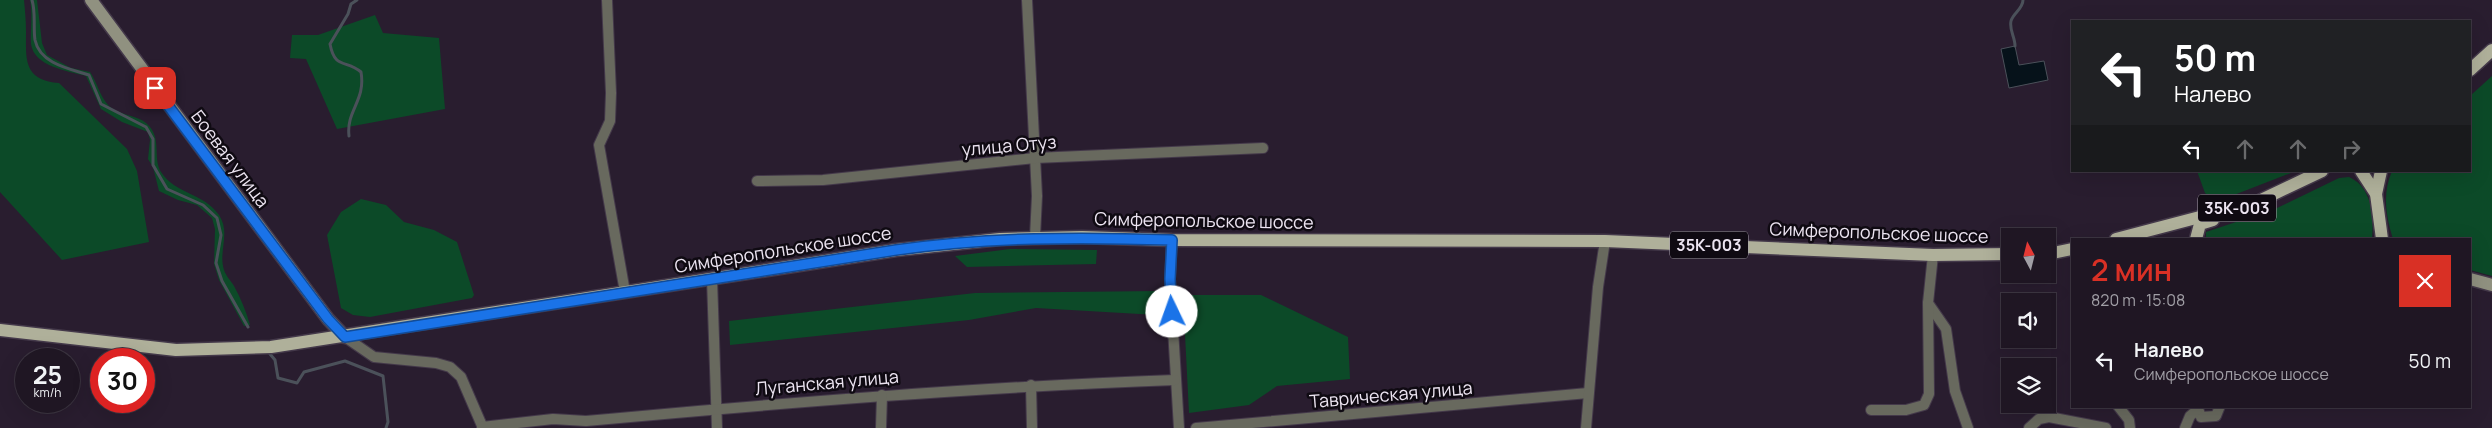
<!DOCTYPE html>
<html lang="ru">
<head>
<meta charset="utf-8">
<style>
  :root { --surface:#1f1623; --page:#271f2b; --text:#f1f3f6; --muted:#a19fa6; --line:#3c3541; --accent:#d93025 }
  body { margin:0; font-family:Manrope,sans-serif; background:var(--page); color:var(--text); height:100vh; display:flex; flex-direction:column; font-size:19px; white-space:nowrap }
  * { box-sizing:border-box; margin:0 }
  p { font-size:16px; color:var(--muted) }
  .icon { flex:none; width:28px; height:28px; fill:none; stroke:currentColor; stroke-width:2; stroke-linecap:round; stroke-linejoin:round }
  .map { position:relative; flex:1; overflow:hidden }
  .panel { position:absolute; left:2071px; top:238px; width:400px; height:170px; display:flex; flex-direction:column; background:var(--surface); border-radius:0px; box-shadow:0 5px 20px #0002,0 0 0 1px var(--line) }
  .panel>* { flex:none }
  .top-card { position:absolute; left:2071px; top:20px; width:400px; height:152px; border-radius:0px; box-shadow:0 5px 20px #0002,0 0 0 1px var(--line); background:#202124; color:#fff; overflow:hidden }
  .needle { width:32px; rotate:353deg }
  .fabs { position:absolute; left:2001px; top:228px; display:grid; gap:10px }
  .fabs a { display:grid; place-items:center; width:55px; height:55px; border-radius:0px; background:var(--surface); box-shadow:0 5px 20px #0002,0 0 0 1px var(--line); font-size:25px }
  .speed { position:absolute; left:15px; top:348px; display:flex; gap:10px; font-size:25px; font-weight:700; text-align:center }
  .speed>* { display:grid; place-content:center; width:65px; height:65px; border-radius:50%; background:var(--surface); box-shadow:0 5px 20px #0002,0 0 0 1px var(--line); line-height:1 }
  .speed small { font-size:12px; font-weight:400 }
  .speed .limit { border:8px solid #d22; background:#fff; color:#111 }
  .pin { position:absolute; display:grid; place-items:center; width:42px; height:42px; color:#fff; margin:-21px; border-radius:10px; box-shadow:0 2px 8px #0006 }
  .me { position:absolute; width:55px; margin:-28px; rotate:357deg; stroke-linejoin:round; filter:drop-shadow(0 0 4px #0008) }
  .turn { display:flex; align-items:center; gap:18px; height:105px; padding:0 20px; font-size:22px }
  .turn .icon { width:65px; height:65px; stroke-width:2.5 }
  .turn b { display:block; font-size:35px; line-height:42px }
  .lanes { display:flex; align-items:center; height:48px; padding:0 20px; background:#0003; justify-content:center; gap:25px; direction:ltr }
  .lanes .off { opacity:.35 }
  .round { display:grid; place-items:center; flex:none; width:52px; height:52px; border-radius:0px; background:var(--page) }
  .overview { display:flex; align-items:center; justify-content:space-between; height:85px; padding:0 20px }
  h1 { font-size:30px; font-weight:600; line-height:38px; color:var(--accent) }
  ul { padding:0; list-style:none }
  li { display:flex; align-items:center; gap:15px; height:75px; padding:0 20px }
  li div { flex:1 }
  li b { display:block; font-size:19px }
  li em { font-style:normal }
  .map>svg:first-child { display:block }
  .green { fill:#0c4a28 }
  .water { fill:#06121a; stroke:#4b515a }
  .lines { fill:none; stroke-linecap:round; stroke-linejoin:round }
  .stream { stroke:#4b515a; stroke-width:3 }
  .street-casing { stroke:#44394a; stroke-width:12 }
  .secondary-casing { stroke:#44394a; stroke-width:15 }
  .primary-casing { stroke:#44394a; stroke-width:15 }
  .street { stroke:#68695e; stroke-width:10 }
  .secondary { stroke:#909180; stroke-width:12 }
  .primary { stroke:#afb09a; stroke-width:12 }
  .route-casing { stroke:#114b97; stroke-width:12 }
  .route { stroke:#1a73e8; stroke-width:9 }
  .labels { text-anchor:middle; stroke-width:5; stroke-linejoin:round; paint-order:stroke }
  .shield { fill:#0f0a12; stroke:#aaa3ae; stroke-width:1 }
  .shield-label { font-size:16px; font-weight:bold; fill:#ece4f1 }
  .street-label { font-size:18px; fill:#ece4f1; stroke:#0f0a12 }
</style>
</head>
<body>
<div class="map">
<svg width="2492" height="428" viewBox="0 0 2492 428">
  <rect width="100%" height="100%" fill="#291d2f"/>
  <g class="green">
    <path d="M0,0H24C25,10 26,21 26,32C26,59 23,80 59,83L127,149L137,171L149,242L62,260L0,192Z"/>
    <path d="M30,0H37L42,43L47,55L71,68L90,72C97,82 100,97 109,106C118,115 137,115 146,123C163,137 152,157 161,172C175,194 204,193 219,215C231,233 218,251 224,270C226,276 231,281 234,286C241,299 246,311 250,325L244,326L219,280L214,264L215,229L212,218L197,205L178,200L159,191L153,167L148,159L150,140L148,132L122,122L101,109L86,76C69,71 34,67 31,44C30,29 33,15 30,0Z"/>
    <polygon points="375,15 383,33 439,38 445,109 337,129 306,59 290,58 292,35 318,35"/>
    <path d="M2492,76V276L2470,270V239H2393C2386,216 2382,194 2392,171H2470V96Z"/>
    <polygon points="2197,171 2296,171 2216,202 2205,193"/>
    <path d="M2349,177C2372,187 2374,216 2372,239H2206V232L2275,209L2339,178Z"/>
    <polygon points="361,199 386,205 404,222 434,230 457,242 474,295 472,298 370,317 353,315 341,308 327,235 341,212"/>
    <polygon points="1010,249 1097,250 1096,264 967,267 955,256"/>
    <polygon points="1161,291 1157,315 1036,308 969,320 730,345 729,321 975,293"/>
    <polygon points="1183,295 1261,295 1348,337 1350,379 1277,386 1249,405 1189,413"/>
  </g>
  <polygon class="water" points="2015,46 2019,65 2044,61 2048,80 2009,88 2001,49"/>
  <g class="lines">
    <g class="stream">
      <path d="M32,0C36,13 33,27 35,40C40,64 70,69 89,75L101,104L146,127L153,139V165L167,189L203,205L217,218L221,235L216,263L222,281L248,327"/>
      <path d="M2015,46C2015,37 2009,30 2011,21C2013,13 2023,9 2023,0"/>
      <path d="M349,136C346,110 366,101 361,72C346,59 335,70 330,44L348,14L351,4L357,0"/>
      <polyline points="270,354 275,360 278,378 297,383 304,372 345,361 383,376 388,422 386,428"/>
    </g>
    <defs>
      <g id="street">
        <polyline points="607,0 611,93 610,121 599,145 625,292"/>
        <polyline points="1027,0 1037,196 1035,237"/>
        <polyline points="757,181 823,180 1035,158 1263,148"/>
        <polyline points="1172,240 1170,279 1179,428"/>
        <polyline points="1933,255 1928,303 1946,329 1955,391 1968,428"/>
        <polyline points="712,279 717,428"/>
        <polyline points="345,337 374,357 436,363 450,367 461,377 483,428"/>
        <polyline points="1031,385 1032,428"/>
        <polyline points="2118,406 2129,420 2130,428"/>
        <polyline points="2197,406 2201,417 2216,416 2220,406"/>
        <polyline points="1871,410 1906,410 1924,405 1929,394 1928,303"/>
        <path d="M482,427L553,419L586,421C782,403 978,387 1175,380"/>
        <polyline points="881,428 882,395"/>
        <polyline points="1196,428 1588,393"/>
        <polyline points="1586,428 1598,287 1605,241"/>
        <polyline points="2029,428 2039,419 2049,417 2106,428"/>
        <polyline points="2185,428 2190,416 2197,410"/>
      </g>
      <g id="secondary">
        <polyline points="91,0 328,319 345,337"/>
        <polyline points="2470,279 2492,285"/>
      </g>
      <g id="primary">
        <polyline points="2470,70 2492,50"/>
        <polyline points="2361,171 2376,194 2382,239"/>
        <polyline points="2376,194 2381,171"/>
        <polyline points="2116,239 2257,202 2322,171"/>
        <polyline points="2196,239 2200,224 2213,220"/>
        <polyline points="2048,254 2072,249"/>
        <polyline points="0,330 176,350 271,347 896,250 1000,239 1082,237 1172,240 1605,241 1933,255 2010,254"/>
      </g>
    </defs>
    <use href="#street" class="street-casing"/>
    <use href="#secondary" class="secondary-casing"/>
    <use href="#primary" class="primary-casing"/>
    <use href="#street" class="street"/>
    <use href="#secondary" class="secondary"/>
    <use href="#primary" class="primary"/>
  </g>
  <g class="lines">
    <defs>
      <path id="route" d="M155,88L328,319L345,337L896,250C989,237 1079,237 1172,240L1170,279L1172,312"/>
    </defs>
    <use href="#route" class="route-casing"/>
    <use href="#route" class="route"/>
  </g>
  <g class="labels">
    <g class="shield">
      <rect x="2198" y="194.5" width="78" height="27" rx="4"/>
      <rect x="1670" y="231.5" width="78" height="27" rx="4"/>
    </g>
    <g class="shield-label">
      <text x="2237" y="214">35К-003</text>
      <text x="1709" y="251">35К-003</text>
    </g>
    <g class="street-label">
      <text transform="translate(1009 146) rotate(-5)" y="6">улица Отуз</text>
      <text transform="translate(230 159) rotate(53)" y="6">Боевая улица</text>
      <text transform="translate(1204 221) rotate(1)" y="6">Симферопольское шоссе</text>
      <text transform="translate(1879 233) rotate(2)" y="6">Симферопольское шоссе</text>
      <text transform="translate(783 250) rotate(-9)" y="6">Симферопольское шоссе</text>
      <text transform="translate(827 383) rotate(-5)" y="6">Луганская улица</text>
      <text transform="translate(1391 395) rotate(-5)" y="6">Таврическая улица</text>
    </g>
  </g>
</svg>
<div class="fabs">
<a><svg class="needle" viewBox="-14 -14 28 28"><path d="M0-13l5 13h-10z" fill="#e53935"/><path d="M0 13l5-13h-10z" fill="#a19fa6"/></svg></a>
<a><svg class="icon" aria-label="sound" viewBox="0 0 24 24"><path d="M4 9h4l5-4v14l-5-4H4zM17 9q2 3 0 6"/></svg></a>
<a><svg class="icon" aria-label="layers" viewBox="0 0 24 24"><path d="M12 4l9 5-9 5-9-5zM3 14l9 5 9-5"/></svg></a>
</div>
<div class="speed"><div>25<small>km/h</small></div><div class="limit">30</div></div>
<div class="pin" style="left:155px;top:88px;background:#d93025"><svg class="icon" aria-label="arrive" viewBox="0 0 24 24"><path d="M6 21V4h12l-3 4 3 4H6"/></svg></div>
<svg class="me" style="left:1172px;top:312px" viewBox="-20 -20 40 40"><circle r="19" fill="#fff"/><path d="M0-13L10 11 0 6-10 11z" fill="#1a73e8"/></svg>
<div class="top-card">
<div class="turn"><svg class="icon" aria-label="left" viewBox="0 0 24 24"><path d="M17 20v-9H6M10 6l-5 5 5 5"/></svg><div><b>50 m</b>Налево</div></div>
<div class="lanes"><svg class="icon" aria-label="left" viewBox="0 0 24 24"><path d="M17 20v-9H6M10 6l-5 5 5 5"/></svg><svg class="icon off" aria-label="ahead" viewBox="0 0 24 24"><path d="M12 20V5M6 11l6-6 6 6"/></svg><svg class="icon off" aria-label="ahead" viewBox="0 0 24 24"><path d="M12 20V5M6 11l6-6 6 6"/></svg><svg class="icon off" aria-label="right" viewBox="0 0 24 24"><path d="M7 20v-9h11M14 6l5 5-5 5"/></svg></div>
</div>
<section class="panel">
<div class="overview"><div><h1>2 мин</h1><p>820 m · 15:08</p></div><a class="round" style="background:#d93025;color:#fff"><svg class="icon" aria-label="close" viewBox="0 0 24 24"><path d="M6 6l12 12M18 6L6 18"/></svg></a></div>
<ul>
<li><svg class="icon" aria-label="left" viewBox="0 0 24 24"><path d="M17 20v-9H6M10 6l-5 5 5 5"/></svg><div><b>Налево</b><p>Симферопольское шоссе</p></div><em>50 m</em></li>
</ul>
</section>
</div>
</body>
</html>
